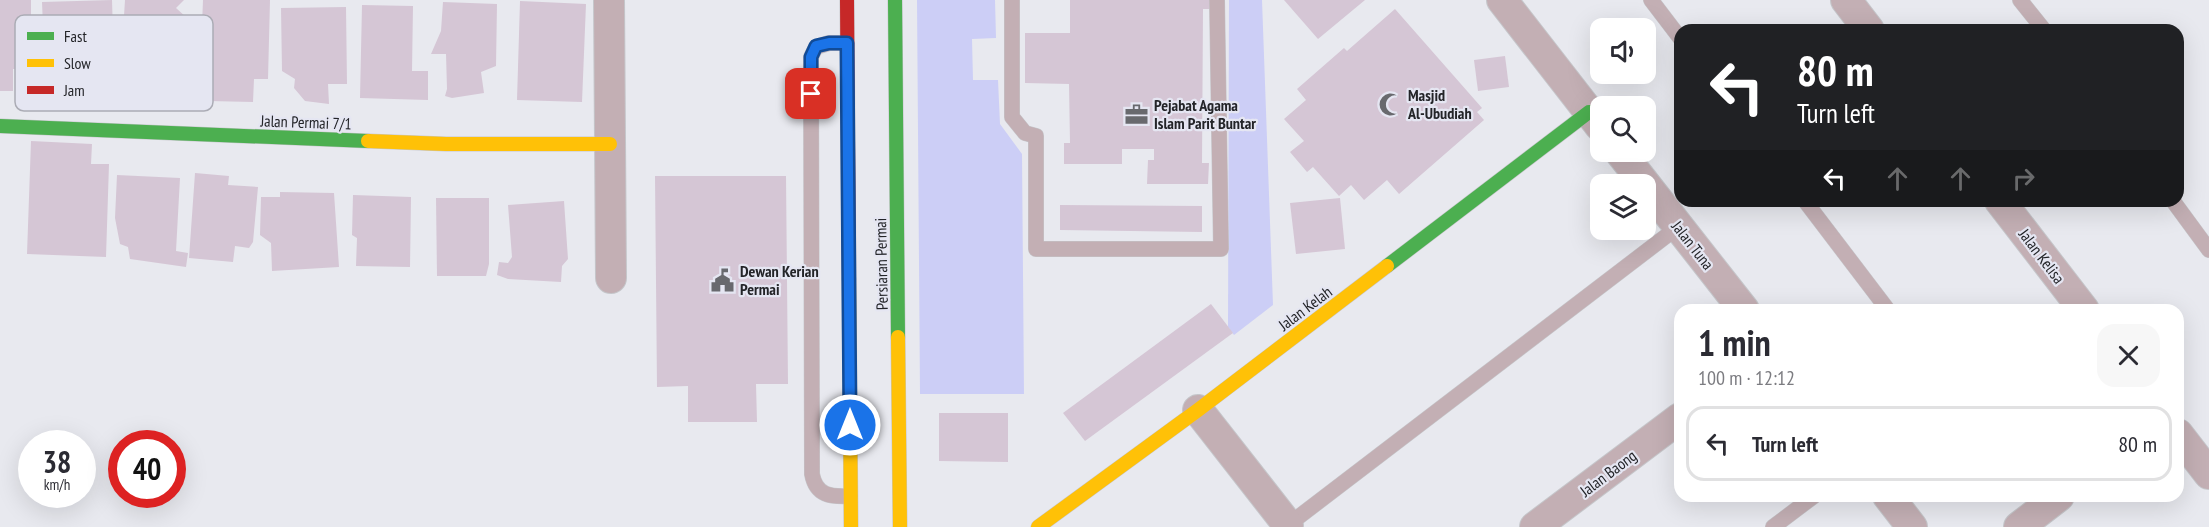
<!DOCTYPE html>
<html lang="en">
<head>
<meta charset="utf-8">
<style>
  :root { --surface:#fff; --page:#f7f7f7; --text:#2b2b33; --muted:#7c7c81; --line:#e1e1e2 }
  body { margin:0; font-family:"PT Sans Narrow",sans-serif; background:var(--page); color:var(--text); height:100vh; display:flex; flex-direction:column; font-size:22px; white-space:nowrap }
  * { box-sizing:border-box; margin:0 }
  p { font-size:20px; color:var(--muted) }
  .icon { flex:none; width:33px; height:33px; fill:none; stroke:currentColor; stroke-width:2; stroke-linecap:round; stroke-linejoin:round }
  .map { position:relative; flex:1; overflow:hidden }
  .details { position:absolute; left:1674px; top:304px; width:510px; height:198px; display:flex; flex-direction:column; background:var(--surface); border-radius:18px; box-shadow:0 6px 24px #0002 }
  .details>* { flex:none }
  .hud { position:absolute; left:1674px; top:24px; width:510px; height:183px; border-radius:18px; box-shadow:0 6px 24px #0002; background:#202124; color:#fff; overflow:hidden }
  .buttons { position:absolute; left:1590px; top:18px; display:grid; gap:12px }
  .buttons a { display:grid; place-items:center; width:66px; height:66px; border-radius:12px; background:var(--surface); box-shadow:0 6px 24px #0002; font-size:30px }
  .speed { position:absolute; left:18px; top:430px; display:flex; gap:12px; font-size:30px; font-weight:700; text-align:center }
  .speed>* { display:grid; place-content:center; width:78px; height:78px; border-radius:50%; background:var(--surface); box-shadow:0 6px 24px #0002; line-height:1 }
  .speed small { font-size:15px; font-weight:400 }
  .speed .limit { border:9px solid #d22; background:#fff; color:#111 }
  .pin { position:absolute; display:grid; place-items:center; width:51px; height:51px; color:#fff; margin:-26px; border-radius:12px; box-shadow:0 3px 9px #0006 }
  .me { position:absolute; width:66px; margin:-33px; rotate:0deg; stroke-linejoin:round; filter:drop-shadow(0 0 4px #0008) }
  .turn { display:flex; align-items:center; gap:21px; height:126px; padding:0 24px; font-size:27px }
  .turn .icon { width:78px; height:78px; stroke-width:2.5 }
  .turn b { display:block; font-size:42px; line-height:51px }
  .lanes { display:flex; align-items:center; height:57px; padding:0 24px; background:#0003; justify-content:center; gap:30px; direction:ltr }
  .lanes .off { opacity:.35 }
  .round { display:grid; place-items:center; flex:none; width:63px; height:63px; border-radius:18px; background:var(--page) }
  .summary { display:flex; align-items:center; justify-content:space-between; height:102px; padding:0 24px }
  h1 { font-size:36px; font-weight:700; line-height:45px }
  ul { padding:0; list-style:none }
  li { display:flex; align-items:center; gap:18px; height:75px; margin:0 12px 9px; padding:0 12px; border:3px solid var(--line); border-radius:18px }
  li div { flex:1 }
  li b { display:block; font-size:22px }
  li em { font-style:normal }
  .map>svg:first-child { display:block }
  .green { fill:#cccef6 }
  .building { fill:#d5c6d5 }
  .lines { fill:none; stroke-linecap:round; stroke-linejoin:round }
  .lane-casing { stroke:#c5c6ca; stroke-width:16 }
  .street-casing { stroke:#c5c6ca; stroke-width:32 }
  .fast-casing { stroke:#c5c6ca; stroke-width:15 }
  .slow-casing { stroke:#c5c6ca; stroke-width:15 }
  .jam-casing { stroke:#c5c6ca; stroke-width:15 }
  .lane { stroke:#c3afb4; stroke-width:15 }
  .street { stroke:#c3afb4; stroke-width:30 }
  .fast { stroke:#4caf50; stroke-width:14 }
  .slow { stroke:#ffc107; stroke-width:14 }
  .jam { stroke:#c62828; stroke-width:14 }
  .route-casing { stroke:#114b97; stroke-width:15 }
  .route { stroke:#1a73e8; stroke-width:10 }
  .labels { text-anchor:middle; stroke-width:4.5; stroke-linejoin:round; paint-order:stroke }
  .poi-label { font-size:16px; font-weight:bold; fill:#232428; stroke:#e5e6f2; text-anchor:start }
  .street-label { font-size:16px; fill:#232428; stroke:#e5e6f2 }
  .key { fill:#e5e6f2; stroke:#abacb5; stroke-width:1.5 }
  .key-label { font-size:16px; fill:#232428 }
</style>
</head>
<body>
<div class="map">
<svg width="2209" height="527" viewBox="0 0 2209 527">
  <rect width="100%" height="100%" fill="#e8e9ef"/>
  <g class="green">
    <polygon points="917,0 995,0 996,38 972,39 973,80 998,80 1000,124 1022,154 1024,394 920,394"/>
    <polygon points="1229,0 1262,0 1273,305 1234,335 1228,327"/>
  </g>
  <g class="building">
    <polygon points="0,0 31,0 31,69 13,69 13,91 0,91"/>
    <polygon points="112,0 113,33 103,39 104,71 45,74 42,2"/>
    <polygon points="125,0 184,0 176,8 187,18 182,72 171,75 170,102 127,99 130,49 122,48"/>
    <polygon points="203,0 270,0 268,79 254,79 253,102 209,101 210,55 201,50"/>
    <polygon points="1070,0 1209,0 1209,9 1203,9 1202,163 1209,163 1208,184 1147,184 1148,160 1154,160 1154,149 1122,149 1122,164 1064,164 1064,143 1070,143 1069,84 1025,83 1025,33 1070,33"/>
    <polygon points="1284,0 1365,0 1318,39"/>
    <polygon points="520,1 586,4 582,102 517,100"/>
    <polygon points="443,2 497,4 496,66 481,72 484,93 452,98 445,96 447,89 446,54 431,54 441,31"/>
    <polygon points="362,5 413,6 412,71 428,71 428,100 360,98"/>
    <polygon points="346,7 347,84 328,84 329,104 305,101 294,88 295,79 282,71 281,8"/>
    <polygon points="1395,9 1482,108 1477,112 1484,120 1399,194 1387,180 1364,200 1351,185 1339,196 1313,167 1307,172 1290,152 1304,141 1284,119 1306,100 1297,89 1344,48 1347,51"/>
    <polygon points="1505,56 1509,87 1478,91 1474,60"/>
    <polygon points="31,141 92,144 91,164 109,164 106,257 27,254"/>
    <polygon points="195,173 229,176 228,185 258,187 253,242 249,248 235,246 233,262 189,258"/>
    <polygon points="117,175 180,178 176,251 188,253 186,267 130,259 128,247 120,244 115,218"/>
    <polygon points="655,176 786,176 788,384 756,384 757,422 688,422 688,386 657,387"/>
    <polygon points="280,192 334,193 339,267 272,271 271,243 260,235 261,197 280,197"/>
    <polygon points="353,195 411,197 410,267 356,266 357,238 352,235"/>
    <polygon points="436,198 489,198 489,264 486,276 437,276"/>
    <polygon points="1340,198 1345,249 1296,254 1290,203"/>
    <polygon points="564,201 568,259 562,266 561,282 508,279 497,275 499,262 508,263 512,257 508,205"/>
    <polygon points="1060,205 1202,206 1202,232 1060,230"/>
    <polygon points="1211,304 1233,333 1085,441 1063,413"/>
    <polygon points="939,413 1008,413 1008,462 939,461"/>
  </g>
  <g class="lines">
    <defs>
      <g id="lane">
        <polyline points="1012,0 1012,117 1025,133 1036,136 1036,249 1221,249 1217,0"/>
        <polyline points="1651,0 1680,38"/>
        <polyline points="2020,0 2044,30"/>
        <path d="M847,43H829L816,47L811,57L812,474C816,496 831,497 850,496"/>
        <polyline points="1805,201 1888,310"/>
        <polyline points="2173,201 2209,250"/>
        <polyline points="1288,525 1678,227"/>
        <polyline points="1773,527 1814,496"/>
      </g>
      <g id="street">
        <polyline points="609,0 611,278"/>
        <polyline points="1502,0 1600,126"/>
        <polyline points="1846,0 1869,30"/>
        <polyline points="1620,152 1744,310"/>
        <polyline points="2000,201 2084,310"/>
        <polyline points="1198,410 1288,525 1286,527"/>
        <polyline points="2178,434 2209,474"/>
        <polyline points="1888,496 1912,527"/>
        <polyline points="1535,527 1680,418"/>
        <polyline points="2019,527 2059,496"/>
      </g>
      <g id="fast">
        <polyline points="895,0 898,337"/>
        <polyline points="0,126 368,141"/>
        <polyline points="1387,266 1589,112"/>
      </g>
      <g id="slow">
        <polyline points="368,141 446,144 610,144"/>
        <polyline points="849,279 851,527"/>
        <polyline points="898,337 900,527"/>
        <polyline points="1038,527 1198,410 1387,266"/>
      </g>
      <polyline id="jam" points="847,0 849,279"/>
    </defs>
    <use href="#lane" class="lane-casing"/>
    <use href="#street" class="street-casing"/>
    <use href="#fast" class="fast-casing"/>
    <use href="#slow" class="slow-casing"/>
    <use href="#jam" class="jam-casing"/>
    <use href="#lane" class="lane"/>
    <use href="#street" class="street"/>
    <use href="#fast" class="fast"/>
    <use href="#slow" class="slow"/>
    <use href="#jam" class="jam"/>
  </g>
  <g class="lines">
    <defs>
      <polyline id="route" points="811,94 811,57 816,46 829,43 847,43 850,425"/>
    </defs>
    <use href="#route" class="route-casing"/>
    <use href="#route" class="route"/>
  </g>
  <defs>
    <symbol id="mosque-bare" viewBox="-9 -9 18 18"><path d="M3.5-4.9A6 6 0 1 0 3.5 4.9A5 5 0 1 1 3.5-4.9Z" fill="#68696e" stroke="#e5e6f2" stroke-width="2.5" paint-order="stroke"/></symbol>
    <symbol id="office-bare" viewBox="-9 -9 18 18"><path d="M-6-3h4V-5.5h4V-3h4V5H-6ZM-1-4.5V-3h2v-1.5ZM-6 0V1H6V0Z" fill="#68696e" stroke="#e5e6f2" stroke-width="2.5" paint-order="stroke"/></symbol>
    <symbol id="civic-bare" viewBox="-9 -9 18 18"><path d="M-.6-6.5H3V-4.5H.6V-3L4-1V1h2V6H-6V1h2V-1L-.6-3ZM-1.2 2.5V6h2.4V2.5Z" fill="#68696e" stroke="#e5e6f2" stroke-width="2.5" paint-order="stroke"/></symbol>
  </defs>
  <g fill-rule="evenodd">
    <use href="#mosque-bare" x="1374" y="88" width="33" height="33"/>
    <use href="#office-bare" x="1120" y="98" width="33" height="33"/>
    <use href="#civic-bare" x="706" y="264" width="33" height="33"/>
  </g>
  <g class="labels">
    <g class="poi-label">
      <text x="1408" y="101">Masjid<tspan x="1408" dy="18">Al-Ubudiah</tspan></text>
      <text x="1154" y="111">Pejabat Agama<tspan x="1154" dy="18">Islam Parit Buntar</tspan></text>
      <text x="740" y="277">Dewan Kerian<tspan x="740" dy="18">Permai</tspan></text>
    </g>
    <g class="street-label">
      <text transform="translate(306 122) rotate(2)" y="6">Jalan Permai 7/1</text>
      <text transform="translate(1693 245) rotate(52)" y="6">Jalan Tuna</text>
      <text transform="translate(2042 256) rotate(53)" y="6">Jalan Kelisa</text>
      <text transform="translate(881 264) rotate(-91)" y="6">Persiaran Permai</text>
      <text transform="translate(1305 308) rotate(-37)" y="6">Jalan Kelah</text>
      <text transform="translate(1608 473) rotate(-37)" y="6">Jalan Baong</text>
    </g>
  </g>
  <rect x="15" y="15" width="198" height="96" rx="9" class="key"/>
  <rect x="27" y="32" width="27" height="8" fill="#4caf50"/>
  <rect x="27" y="59" width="27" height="8" fill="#ffc107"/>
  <rect x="27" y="86" width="27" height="8" fill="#c62828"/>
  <g class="key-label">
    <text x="64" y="42">Fast</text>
    <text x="64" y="69">Slow</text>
    <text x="64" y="96">Jam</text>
  </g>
</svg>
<div class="buttons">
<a><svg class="icon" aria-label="sound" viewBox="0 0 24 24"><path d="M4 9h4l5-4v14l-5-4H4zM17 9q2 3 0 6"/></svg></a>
<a><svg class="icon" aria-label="search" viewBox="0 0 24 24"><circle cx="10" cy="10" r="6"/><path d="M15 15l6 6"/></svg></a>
<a><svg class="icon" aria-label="layers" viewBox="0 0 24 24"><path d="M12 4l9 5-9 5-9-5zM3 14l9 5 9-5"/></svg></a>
</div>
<div class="speed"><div>38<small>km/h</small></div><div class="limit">40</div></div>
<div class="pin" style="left:811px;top:94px;background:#d93025"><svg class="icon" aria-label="arrive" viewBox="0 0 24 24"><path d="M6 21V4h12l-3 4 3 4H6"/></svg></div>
<svg class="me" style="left:850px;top:425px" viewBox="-20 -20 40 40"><circle r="17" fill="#1a73e8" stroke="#fff" stroke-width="3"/><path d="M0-11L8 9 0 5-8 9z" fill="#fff"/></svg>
<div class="hud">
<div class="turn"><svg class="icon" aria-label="left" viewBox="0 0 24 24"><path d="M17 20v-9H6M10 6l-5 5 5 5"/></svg><div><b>80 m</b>Turn left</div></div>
<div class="lanes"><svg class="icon" aria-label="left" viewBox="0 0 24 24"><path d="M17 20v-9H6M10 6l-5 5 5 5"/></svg><svg class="icon off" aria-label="ahead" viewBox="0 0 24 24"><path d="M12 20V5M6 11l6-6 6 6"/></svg><svg class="icon off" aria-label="ahead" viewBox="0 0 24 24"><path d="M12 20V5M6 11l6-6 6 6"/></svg><svg class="icon off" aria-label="right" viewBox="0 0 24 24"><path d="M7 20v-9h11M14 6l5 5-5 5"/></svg></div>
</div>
<section class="details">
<div class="summary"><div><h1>1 min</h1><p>100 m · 12:12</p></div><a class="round"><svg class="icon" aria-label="close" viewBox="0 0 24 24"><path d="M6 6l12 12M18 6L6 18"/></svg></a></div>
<ul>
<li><svg class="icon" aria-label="left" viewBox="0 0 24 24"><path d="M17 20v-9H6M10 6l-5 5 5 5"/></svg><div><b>Turn left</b></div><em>80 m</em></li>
</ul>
</section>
</div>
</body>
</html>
